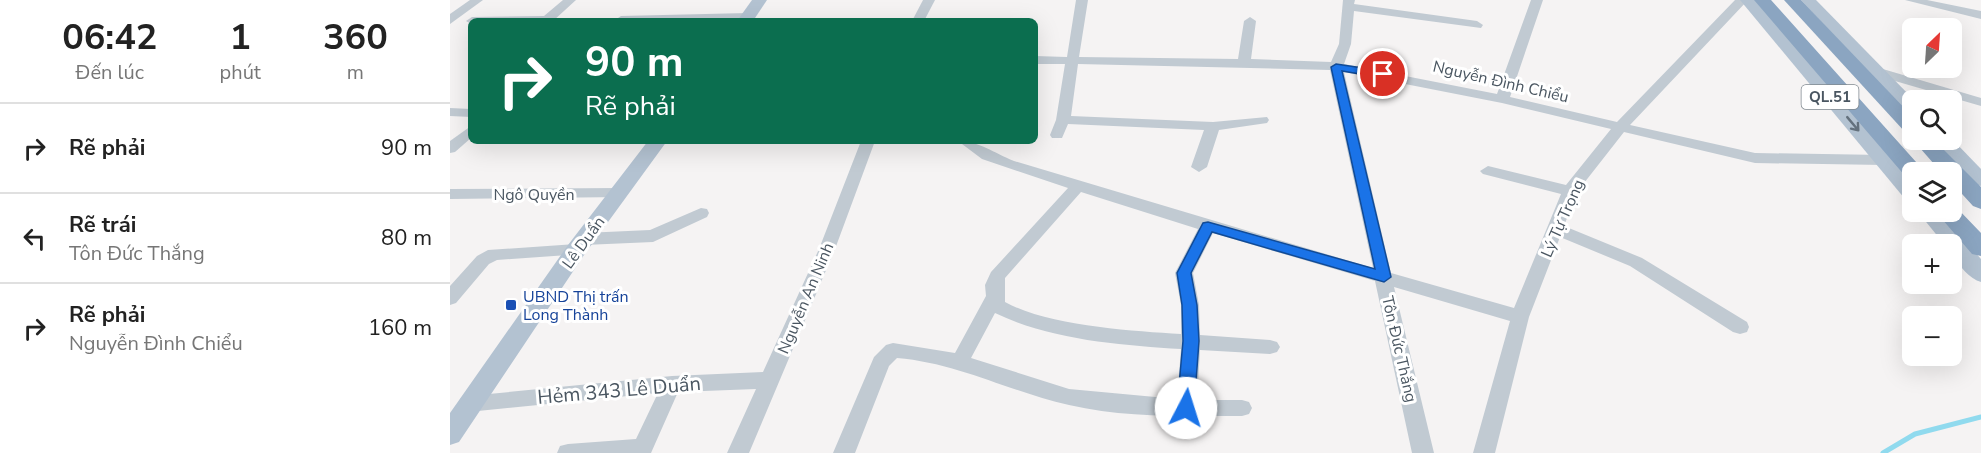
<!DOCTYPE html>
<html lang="vi">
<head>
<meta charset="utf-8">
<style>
  :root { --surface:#fff; --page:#f2f2f2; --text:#222; --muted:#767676; --line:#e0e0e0 }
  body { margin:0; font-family:"Nunito Sans",sans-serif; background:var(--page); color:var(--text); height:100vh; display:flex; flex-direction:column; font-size:22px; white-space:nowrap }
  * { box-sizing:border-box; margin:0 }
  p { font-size:20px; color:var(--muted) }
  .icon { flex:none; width:33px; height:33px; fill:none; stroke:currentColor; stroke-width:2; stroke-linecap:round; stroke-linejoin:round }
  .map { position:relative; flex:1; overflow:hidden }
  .details { display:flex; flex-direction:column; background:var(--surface); width:450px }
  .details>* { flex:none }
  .guide { position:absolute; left:18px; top:18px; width:570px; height:126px; border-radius:9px; box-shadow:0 6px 24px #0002; background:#0b6e4f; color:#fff; overflow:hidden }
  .needle { width:39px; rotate:25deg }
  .controls { position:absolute; left:1452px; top:18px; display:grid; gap:12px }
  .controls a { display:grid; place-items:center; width:60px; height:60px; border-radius:9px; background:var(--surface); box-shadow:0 6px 24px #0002; font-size:30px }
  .pin { position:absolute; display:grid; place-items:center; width:51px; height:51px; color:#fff; margin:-26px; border:3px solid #fff; border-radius:50%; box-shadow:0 2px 6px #0007 }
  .me { position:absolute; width:66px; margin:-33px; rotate:5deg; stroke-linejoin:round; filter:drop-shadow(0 0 4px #0008) }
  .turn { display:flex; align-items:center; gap:21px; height:126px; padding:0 18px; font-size:27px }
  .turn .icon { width:78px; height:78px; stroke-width:2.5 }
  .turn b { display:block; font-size:42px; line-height:51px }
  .eta { display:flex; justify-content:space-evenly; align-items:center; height:102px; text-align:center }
  .eta b { font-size:36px; font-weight:700; line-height:42px }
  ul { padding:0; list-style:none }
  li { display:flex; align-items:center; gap:18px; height:90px; padding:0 18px; border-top:2px solid var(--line) }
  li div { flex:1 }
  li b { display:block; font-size:22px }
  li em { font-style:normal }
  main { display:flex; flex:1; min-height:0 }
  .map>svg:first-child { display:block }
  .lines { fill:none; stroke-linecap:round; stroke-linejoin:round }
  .stream { stroke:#90daee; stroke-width:5 }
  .minor { fill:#c1cad2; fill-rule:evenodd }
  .major { fill:#b3c2d1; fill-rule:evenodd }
  .highway { fill:#8ba5c1; fill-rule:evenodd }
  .oneway { stroke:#64717d }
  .route { fill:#1a73e8; stroke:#114b97; stroke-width:1.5 }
  .transit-dot { fill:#1a4fb4; stroke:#fff; stroke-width:2 }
  .labels { text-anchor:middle; stroke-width:6; stroke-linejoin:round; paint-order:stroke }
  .shield { fill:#fff; stroke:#808990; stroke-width:1.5 }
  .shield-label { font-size:15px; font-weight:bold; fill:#4a5661 }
  .street-label { font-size:16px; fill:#4a5661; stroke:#fff }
  .transit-label { font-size:16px; fill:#164399; stroke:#fff; text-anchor:start }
  .near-street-label { font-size:20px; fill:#4a5661; stroke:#fff }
</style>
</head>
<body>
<main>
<section class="details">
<div class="eta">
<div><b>06:42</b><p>Đến lúc</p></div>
<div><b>1</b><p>phút</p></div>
<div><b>360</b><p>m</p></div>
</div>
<ul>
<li><svg class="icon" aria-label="right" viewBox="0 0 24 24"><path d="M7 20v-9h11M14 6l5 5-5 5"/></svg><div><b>Rẽ phải</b></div><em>90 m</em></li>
<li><svg class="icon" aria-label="left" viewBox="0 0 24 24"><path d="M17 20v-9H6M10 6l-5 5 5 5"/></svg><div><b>Rẽ trái</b><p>Tôn Đức Thắng</p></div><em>80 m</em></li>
<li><svg class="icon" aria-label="right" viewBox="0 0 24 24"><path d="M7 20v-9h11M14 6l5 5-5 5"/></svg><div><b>Rẽ phải</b><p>Nguyễn Đình Chiểu</p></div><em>160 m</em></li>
</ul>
</section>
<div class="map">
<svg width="1531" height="453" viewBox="0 0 1531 453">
  <rect width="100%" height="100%" fill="#f5f3f3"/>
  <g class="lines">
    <polyline class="stream" points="1433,453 1465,434 1531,417"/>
    <g class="minor">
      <polygon points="20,0 33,0 0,24 0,14"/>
      <polygon points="113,0 126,0 103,21 21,21 21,24 16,21 22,17 94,16"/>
      <polygon points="473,0 485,0 474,21 462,21"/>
      <path d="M626,0H638L629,57L788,59L794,21L800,17L806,21L801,59L881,62L889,44L893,0H905L904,4L1027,21L1033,25L1031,28L904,11L901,44L894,64L1047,94L1081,0H1093L1060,97L1167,122L1285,0H1298L1180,125L1305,153L1433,155L1441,160L1433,165L1305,163L1174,132L1127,192L1114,226L1192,258L1297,322L1299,327L1297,332L1290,334L1283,332L1180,266L1110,237L1079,317L1045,453H1023L1060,321L944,287L984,453H962L925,281L763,233L743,273L749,305L750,335L820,340L827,342L830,347L827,352L820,354L750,350L747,400H792L799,402L802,408L799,414L792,416C735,416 675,418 619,405C560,392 508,363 447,358L439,366L405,453H383L424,357L436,345L443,343L505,353L536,296L535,285L541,272L618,188L532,159L508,141C529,141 544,153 564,161L923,268L880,70L628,64L621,116L763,122L817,117L819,120L817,123L769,130L757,167L749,172L741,167L754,130L618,124L612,138H602L600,135L606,120L615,64H585V56L617,57ZM894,72L1052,103L1161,129L1116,185L1038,166L1030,171L1033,174L1111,194L1064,308L941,273ZM631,192L748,229L725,273L731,305V334C681,331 599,326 555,302V278ZM545,313C601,340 670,345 731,349L727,399L619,389L521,358Z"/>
      <polygon points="1455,0 1477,0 1531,11 1531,19"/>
      <polygon points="298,13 302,14 302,20 165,20 171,16"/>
      <polygon points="1426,67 1531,98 1531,106 1421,74 1421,68"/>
      <polygon points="0,108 21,109 21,117 0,116"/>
      <polygon points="21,126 21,138 5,152 0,153 0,141"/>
      <polygon points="411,141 425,141 385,249 299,453 277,453 306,389 228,392 201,453 107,453 110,446 118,444 186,439 208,393 18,412 11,410 8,404 11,398 18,396 222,376 313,372 369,249"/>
      <polygon points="169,188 177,193 175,197 0,199 0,189"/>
      <polygon points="251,208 257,209 259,213 257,217 203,242 134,245 126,239 134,233 200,230"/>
      <polygon points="126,244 135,250 132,254 47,260 39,264 6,303 0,305 0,286 27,256 38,250"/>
    </g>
    <g class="major">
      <polygon points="302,0 317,0 303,21 287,21"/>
      <polygon points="1290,0 1305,0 1462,182 1462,200 1455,199"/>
      <polygon points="1351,0 1366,0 1464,100 1462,114 1456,113"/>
      <polygon points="1502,139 1531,169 1531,186 1524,184 1483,140"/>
      <polygon points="198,141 217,141 134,255 9,442 0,445 0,413 118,245"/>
      <path d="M1468,212H1489L1531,259V282C1517,278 1502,259 1502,244H1494Z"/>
    </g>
    <g class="highway">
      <polygon points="1304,0 1321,0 1475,172 1462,172 1462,179 1456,177"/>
      <polygon points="1334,0 1351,0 1462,116 1462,134 1455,132"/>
      <polygon points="1463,140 1484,140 1531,187 1531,209 1523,206 1502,183 1502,172 1491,172"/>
      <polygon points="1502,205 1506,207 1531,233 1531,256 1522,254 1486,212 1502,212"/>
    </g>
  </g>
  <defs><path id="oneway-shaft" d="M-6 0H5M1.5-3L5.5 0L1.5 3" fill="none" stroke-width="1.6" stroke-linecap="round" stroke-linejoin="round" transform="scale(1.5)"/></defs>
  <use class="oneway" href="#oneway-shaft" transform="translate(1403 124) rotate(50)"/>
  <polygon class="route" points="886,64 933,71 939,74 933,78 892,71 941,277 934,282 762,232 741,273 747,305 749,341 744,408 742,412 730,412 727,408 733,341 732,305 727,273 753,223 758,222 925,269 881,67"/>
  <rect class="transit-dot" x="55" y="299" width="12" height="12" rx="3"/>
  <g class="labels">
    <rect class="shield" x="1351.5" y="85" width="57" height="24" rx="4.5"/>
    <g class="shield-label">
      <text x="1380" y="102">QL.51</text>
    </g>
    <g class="street-label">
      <text transform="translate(1051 81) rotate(13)" y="6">Nguyễn Đình Chiểu</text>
      <text x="84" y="200">Ngô Quyền</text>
      <text transform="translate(1112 218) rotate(-66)" y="6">Lý Tự Trọng</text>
      <text transform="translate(133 242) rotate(-54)" y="6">Lê Duẩn</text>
      <text transform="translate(355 298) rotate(-67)" y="6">Nguyễn An Ninh</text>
      <text transform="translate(950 349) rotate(77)" y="6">Tôn Đức Thắng</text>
    </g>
    <g class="transit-label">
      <text x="73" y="302">UBND Thị trấn<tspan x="73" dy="18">Long Thành</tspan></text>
    </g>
    <g class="near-street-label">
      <text transform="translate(169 390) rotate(-5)" y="7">Hẻm 343 Lê Duẩn</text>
    </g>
  </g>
</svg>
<div class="controls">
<a><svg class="needle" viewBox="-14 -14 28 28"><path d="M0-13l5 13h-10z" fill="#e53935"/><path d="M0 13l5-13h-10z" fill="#767676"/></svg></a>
<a><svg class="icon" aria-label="search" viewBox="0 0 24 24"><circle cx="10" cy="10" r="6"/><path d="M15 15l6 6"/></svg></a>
<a><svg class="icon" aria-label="layers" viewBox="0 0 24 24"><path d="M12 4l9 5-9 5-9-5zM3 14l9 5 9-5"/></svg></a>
<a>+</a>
<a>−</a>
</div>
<div class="pin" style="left:933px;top:74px;background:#d93025"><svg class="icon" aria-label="arrive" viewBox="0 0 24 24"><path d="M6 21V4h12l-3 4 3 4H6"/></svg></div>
<svg class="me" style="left:736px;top:408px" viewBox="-20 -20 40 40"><circle r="19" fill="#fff"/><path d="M0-13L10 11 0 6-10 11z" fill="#1a73e8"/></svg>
<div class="guide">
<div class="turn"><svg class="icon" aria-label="right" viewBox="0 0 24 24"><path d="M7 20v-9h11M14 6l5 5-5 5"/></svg><div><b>90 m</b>Rẽ phải</div></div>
</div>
</div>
</main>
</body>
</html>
